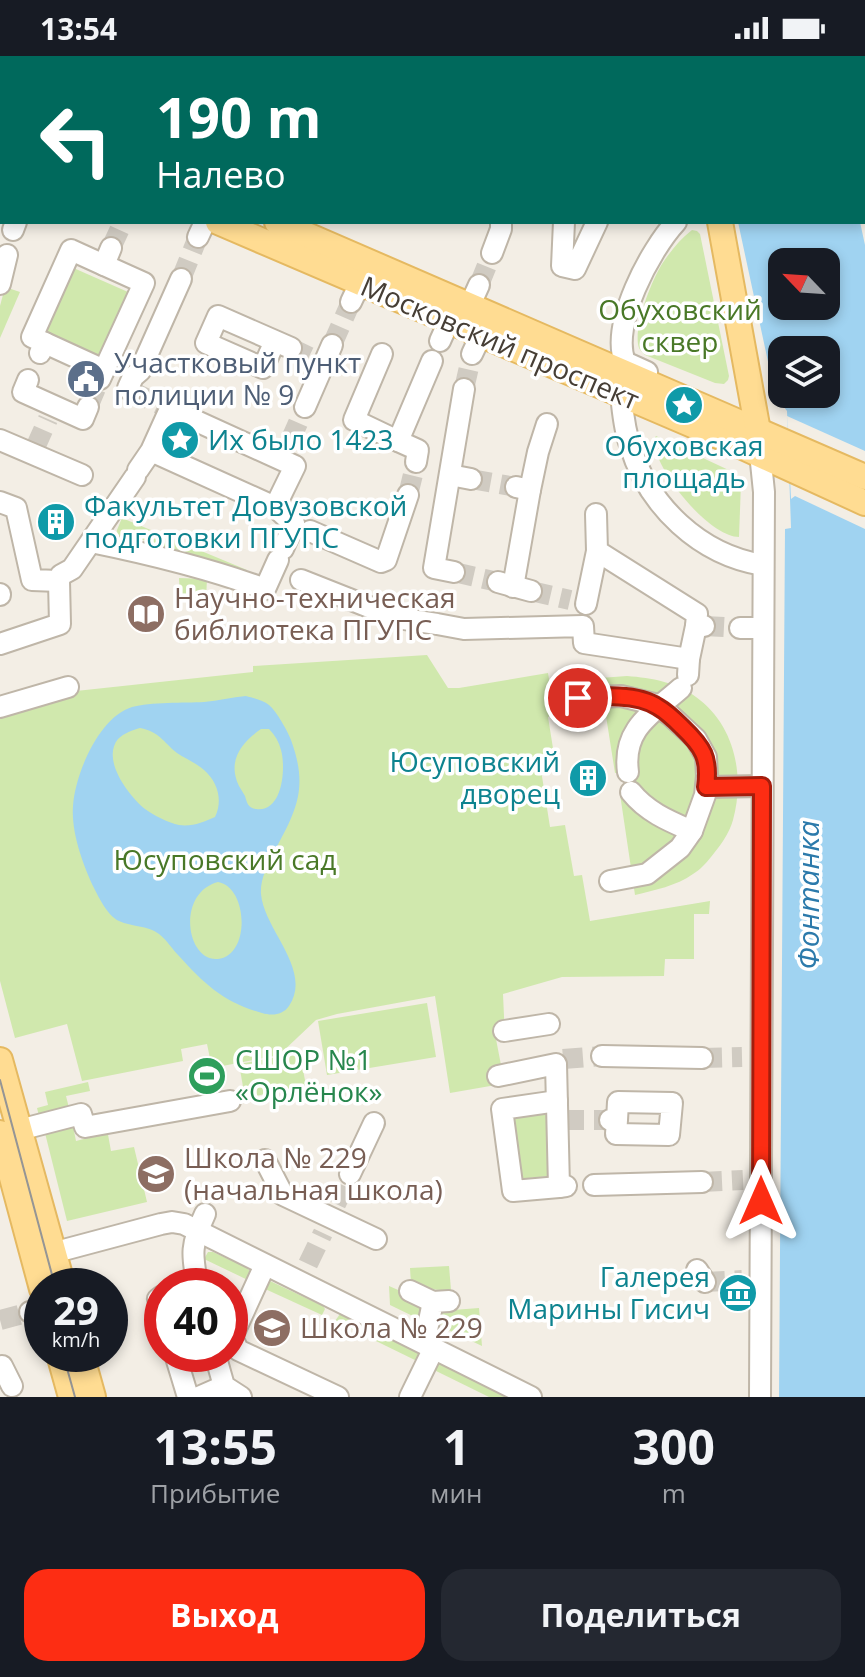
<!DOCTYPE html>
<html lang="ru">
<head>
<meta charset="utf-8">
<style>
  :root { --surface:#171b24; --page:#242831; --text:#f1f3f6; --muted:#9ea1a6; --accent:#fd2d13 }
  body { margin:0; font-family:"Open Sans",sans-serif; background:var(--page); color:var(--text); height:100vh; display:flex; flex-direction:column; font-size:30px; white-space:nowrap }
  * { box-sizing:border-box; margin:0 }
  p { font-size:26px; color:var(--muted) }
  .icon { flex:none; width:44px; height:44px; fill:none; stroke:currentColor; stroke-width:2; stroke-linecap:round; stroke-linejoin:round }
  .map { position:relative; height:1341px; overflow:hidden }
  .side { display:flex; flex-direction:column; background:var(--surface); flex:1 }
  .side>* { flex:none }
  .guide { position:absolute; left:0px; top:0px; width:866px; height:168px; box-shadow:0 4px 12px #0003; background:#00695c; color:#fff; overflow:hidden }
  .needle { width:52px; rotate:295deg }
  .buttons { position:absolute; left:768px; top:192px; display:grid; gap:16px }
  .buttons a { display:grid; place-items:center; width:72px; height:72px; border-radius:16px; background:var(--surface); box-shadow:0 4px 12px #0003; font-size:40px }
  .speed { position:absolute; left:24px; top:1212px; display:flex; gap:16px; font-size:40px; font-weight:700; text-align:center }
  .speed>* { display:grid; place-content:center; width:104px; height:104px; border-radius:50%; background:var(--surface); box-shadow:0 4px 12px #0003; line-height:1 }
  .speed small { font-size:20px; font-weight:400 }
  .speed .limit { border:12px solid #d22; background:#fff; color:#111 }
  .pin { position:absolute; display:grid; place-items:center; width:68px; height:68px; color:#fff; margin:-34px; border:4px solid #fff; border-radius:50%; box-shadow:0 2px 8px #0007 }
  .me { position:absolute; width:88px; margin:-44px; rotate:0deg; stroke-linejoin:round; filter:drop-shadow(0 0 6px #0008) }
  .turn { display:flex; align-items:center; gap:28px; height:168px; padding:0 24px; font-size:36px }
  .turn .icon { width:104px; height:104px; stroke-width:2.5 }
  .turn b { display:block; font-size:56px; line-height:68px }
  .eta { display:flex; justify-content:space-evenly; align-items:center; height:136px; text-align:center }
  .eta b { font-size:48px; font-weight:700; line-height:56px }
  .button { display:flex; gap:16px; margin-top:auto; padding:16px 24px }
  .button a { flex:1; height:92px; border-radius:24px; background:var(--accent); color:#fff; font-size:32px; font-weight:700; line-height:92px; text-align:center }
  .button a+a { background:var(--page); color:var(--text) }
  .status { display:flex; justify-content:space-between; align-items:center; height:56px; padding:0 40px; background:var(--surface); direction:ltr }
  .status svg { height:22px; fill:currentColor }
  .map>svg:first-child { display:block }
  .green { fill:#d0e8ad }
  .water { fill:#a0d3f1; fill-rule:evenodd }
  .pier { fill:#f3eee5 }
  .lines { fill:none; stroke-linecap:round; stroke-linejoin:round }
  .minor-tunnel { stroke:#d0cbc2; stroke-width:20; stroke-dasharray:20 10; stroke-linecap:butt }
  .minor-casing { stroke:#bfb6a8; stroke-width:24 }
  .major-casing { stroke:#e5b961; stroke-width:28 }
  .minor { stroke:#fff; stroke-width:20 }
  .major { stroke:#ffdc92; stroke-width:24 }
  .tram { stroke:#959595; stroke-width:2 }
  .route-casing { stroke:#a41d0c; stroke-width:20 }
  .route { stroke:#fd2d13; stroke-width:14 }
  .labels { text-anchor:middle; stroke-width:7; stroke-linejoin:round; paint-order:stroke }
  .park-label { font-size:28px; fill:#497827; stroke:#fff }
  .street-label { font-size:28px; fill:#463e35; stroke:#fff }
  .service-label { font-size:28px; fill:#4e5e75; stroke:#fff; text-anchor:start }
  .culture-label { font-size:28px; fill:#0d838f; stroke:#fff; text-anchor:start }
  .education-label { font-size:28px; fill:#785e54; stroke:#fff; text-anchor:start }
  .leisure-label { font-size:28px; fill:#27864d; stroke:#fff; text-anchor:start }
  .water-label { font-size:30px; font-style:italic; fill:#2c7aab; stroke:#fff }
</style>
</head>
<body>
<div class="status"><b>13:54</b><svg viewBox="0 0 49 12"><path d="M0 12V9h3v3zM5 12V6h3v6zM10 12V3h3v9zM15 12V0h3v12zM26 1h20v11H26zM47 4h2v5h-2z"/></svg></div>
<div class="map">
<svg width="865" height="1341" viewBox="0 0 865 1341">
  <rect width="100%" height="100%" fill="#f3eee5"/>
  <g class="green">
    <path d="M692,174L697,175L700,178L729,320L728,324L724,328L715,327L645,299C641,295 639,294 638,288C635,267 651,226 662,208C670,196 680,183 692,174Z"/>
    <polygon points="69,210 128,236 100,301 41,275"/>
    <polygon points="5,231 20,236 0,282 0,250"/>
    <path d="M656,380L735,417L740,422L741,427L739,481C709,481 653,413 654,383Z"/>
    <polygon points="122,462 247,514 245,520 137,482 120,484 116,482 117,474"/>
    <polygon points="179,522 207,523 206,543 180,544"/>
    <polygon points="427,599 448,632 459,632 548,617 555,659 548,661 556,711 541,714 550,771 565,769 574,820 582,819 590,865 710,845 709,858 694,858 694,903 665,903 664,920 562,921 503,938 505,982 496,983 501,1009 496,1029 450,1037 435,940 337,958 316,964 279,999 212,1012 207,988 181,993 183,1005 82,1025 67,968 15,982 0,925 0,657 76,635 253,616 253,610"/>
    <path d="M627,620C652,622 676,626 696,641C735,669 745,720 733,764C729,778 720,790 711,801C706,807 700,814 693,818C676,830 655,834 635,839L620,738L636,735L634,715L615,717L600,622Z"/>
    <polygon points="427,947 436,1001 327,1019 318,965"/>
    <polygon points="300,997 306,1030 245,1042 239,1008"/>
    <polygon points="88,1026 90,1035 66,1040 70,1056 40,1064 37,1052 48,1049 45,1036"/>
    <polygon points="548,1054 550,1120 518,1123 510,1060"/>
    <polygon points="72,1065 76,1085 99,1079 99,1075 107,1073 111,1095 134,1091 147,1146 67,1165 44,1073"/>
    <polygon points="208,1196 213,1196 246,1211 251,1216 252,1226 204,1203"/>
    <path d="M449,1210L451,1234C436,1235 425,1232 411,1227L410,1212Z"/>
    <polygon points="270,1225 323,1250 325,1253 322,1259 263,1232 267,1226"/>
    <polygon points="389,1230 419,1243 422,1250 423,1265 390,1249"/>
    <polygon points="479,1252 482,1290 442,1271 440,1255"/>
    <polygon points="340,1258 425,1297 421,1307 335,1265"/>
    <polygon points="435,1302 516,1341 489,1341 430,1312"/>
  </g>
  <g class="water">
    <path d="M738,166H860L865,189V1341H779L785,473L791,472L787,355L781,347L779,342L776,343ZM782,206H826V250H782ZM782,294H826V338H782Z"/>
    <path d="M246,640C253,642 263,644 269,649C277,656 287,674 291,684C309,733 296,755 273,798C267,810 260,824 261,838C264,874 313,914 289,950C283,959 272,960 262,957C225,947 204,928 179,900C172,893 167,884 159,878C147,869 132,871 119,865C108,860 99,842 94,832C83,809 71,776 73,750C75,718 99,661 132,651C150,646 185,647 204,646C218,645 232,641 246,640ZM140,672C160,676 162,685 177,697C186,703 196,707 204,714C218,726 223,745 215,761C204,766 192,771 179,769C169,767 153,759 145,753C129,740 101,704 118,683C124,677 133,674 140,672ZM261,673H269C275,679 279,686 281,694C286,711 283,757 256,753C248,752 247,747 245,740C243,737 241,733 239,730C227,705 241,687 261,673ZM218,826C248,831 251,899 218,903C186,906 176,837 218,826Z"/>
  </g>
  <polygon class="pier" points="787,360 865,395 865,473 795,440 791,443"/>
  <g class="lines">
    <g class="minor-tunnel">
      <polyline points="111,192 123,166"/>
      <polyline points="181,223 198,181"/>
      <polyline points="479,229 492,197"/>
      <polyline points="332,289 351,246"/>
      <polyline points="291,292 316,304"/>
      <polyline points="464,333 472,298"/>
      <polyline points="131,335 161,349"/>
      <polyline points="88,351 100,323"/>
      <polyline points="290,385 305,351"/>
      <polyline points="35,392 48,363"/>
      <polyline points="471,423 516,431"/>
      <polyline points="408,439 416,406"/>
      <polyline points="454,516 498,526"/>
      <polyline points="531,535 570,544"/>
      <polyline points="704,570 740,572"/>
      <polyline points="702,1002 742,1001"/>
      <polyline points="563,1003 602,1000"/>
      <polyline points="564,1064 610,1064"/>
      <polyline points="702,1126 743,1124"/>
      <polyline points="336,1148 350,1118"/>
      <polyline points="308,1208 323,1177"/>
      <polyline points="705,1226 742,1224"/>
      <polyline points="0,1264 30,1256"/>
    </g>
    <defs>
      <g id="minor">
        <polyline points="102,0 107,2"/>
        <polyline points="419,0 423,2"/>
        <polyline points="379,2 379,0"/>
        <polyline points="564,166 562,210 575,213 597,166"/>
        <polyline points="13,174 16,166"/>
        <polyline points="198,181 205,166"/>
        <polyline points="492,197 501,173 501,166"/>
        <polyline points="0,228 7,199"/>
        <polyline points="351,246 360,227"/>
        <polyline points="470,249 479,229"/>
        <polyline points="275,285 263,312 206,287 218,260 291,292"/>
        <polyline points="440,285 449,265"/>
        <polyline points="45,287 104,314"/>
        <polyline points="40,297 45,287 32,281 71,194 104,209 111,192"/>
        <polyline points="382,298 354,364 398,385"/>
        <polyline points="472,298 481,279"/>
        <path d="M647,316L625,306C610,269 650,194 676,166"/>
        <polyline points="100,323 144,227 104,209"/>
        <polyline points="28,324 23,336 83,363 88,351"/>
        <polyline points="131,335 128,332 133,321 140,315 181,223"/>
        <path d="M621,339C623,356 624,373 630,389C648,450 700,499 763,509"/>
        <polyline points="305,351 332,289"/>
        <polyline points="0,384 82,419"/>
        <polyline points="759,387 764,436 760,1341"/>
        <polyline points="416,406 418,394 398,385 432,305"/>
        <polyline points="138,414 151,395 275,451 295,410 170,353 151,395"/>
        <polyline points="450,419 471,423"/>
        <polyline points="530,434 538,396 547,368"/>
        <polyline points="0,446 16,452 32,524 59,525"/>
        <polyline points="275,451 294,468 283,493"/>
        <polyline points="596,458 597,495 697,558 696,570 704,570"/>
        <polyline points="310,475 381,506 386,504 408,439"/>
        <path d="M91,486C150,498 208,512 265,533L278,504"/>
        <polyline points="454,516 434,512 464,333"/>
        <polyline points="301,524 397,562 437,568 464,573 583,570 584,587 689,603"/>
        <polyline points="498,526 531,535"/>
        <polyline points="513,531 530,434 516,431"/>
        <polyline points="0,538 0,539"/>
        <polyline points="586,548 597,495"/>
        <polyline points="740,572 763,572"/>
        <polyline points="0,588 60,568 59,525 61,519 72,513 135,421"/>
        <polyline points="688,619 689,603 696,570"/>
        <polyline points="578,642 621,640 654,648 670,659 696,683 706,701 707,720 705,739 692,775 680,792 647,818 610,825"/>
        <polyline points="0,651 68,631"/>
        <path d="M628,716C622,672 653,657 681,632"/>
        <polyline points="706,731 762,730"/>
        <path d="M631,736C647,756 669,765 692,775"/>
        <polyline points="504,975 549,968"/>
        <polyline points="602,1000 702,1002"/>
        <polyline points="498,1020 556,1008 559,1131 566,1130"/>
        <polyline points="557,1045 502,1053 513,1135 559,1131"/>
        <polyline points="610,1064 617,1064 616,1078 669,1079 672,1047 618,1046 617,1064"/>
        <polyline points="19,1074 81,1058 85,1071 230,1045"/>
        <polyline points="265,1104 283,1139 376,1183"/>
        <polyline points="350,1118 374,1067"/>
        <polyline points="594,1129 702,1126"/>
        <polyline points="41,1200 161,1168 172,1166 184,1168 531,1341"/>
        <polyline points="265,1209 232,1281 238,1294 338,1341"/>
        <polyline points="697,1214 705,1226"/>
        <path d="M198,1230C191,1198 191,1188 205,1158"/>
        <polyline points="410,1235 433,1246"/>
        <polyline points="162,1240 158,1243 162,1257"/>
        <polyline points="30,1256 42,1253"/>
        <polyline points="422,1286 427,1274 433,1246 449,1245"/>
        <polyline points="175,1298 188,1341"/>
        <polyline points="215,1298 224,1330 241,1341"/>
        <polyline points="2,1310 12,1330"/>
        <polyline points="199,1341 224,1330"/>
        <polyline points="410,1341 434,1292"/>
      </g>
      <g id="major">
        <polyline points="684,0 685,2"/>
        <polyline points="846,0 846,2"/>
        <polyline points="0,47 2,48"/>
        <polyline points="0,72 2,73"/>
        <polyline points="864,83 865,88"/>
        <polyline points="218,166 732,386 865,447"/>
        <path d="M277,166C474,250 668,337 865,421"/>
        <polyline points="720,166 758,375"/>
        <polyline points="0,1004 63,1230"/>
        <polyline points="0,1077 42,1233"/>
        <polyline points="59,1298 71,1341"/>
        <polyline points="81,1298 93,1341"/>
      </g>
    </defs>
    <use href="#minor" class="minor-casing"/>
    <use href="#major" class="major-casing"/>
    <use href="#minor" class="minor"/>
    <use href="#major" class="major"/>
    <g class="tram">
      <polyline points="0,1024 55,1230"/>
      <polyline points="63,1298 75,1341"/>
    </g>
  </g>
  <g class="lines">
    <defs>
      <path id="route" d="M578,642C602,640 637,637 658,651C667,656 675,664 682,671C703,691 710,702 706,731L762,730L761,1145"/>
    </defs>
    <use href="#route" class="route-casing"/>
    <use href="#route" class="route"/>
  </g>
  <defs>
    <symbol id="civic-disc" viewBox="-11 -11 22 22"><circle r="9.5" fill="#5c6f8a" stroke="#fff"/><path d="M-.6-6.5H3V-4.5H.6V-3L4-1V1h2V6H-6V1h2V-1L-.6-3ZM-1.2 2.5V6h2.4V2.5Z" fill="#fff"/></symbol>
    <symbol id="sight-disc" viewBox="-11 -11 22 22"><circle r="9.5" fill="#0f9aa8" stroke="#fff"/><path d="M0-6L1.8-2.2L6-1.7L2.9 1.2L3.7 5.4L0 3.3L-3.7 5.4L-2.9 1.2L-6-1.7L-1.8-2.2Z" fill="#fff"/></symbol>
    <symbol id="building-disc" viewBox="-11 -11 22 22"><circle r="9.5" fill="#0f9aa8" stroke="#fff"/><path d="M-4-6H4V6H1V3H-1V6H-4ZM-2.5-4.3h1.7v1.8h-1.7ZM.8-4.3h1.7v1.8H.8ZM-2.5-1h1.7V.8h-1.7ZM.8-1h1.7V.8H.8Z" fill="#fff"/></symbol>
    <symbol id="library-disc" viewBox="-11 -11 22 22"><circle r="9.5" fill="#8d6e63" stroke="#fff"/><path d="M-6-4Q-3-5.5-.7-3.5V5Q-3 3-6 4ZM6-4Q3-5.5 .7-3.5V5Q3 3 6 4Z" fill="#fff"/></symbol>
    <symbol id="stadium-disc" viewBox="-11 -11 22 22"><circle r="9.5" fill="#2e9e5b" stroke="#fff"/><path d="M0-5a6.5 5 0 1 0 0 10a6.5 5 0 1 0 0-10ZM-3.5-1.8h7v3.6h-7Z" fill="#fff"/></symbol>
    <symbol id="school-disc" viewBox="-11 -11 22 22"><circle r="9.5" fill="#8d6e63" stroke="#fff"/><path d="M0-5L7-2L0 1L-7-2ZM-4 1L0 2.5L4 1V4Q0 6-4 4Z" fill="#fff"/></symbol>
    <symbol id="museum-disc" viewBox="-11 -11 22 22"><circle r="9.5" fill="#0f9aa8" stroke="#fff"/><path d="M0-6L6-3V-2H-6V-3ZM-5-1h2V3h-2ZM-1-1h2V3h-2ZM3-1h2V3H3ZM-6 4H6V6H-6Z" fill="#fff"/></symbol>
  </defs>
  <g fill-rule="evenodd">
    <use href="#civic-disc" x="64" y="301" width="44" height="44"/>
    <use href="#sight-disc" x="662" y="327" width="44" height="44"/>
    <use href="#sight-disc" x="158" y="362" width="44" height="44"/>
    <use href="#building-disc" x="34" y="444" width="44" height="44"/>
    <use href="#library-disc" x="124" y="536" width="44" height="44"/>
    <use href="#building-disc" x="566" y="700" width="44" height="44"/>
    <use href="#stadium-disc" x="185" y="998" width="44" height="44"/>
    <use href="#school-disc" x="134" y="1096" width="44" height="44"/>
    <use href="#museum-disc" x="716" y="1215" width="44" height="44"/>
    <use href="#school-disc" x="250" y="1250" width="44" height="44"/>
  </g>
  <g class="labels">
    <g class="park-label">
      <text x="680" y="264">Обуховский<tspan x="680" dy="32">сквер</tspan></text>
      <text x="225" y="814">Юсуповский сад</text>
    </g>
    <g class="street-label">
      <text transform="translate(500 287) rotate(23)" y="10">Московский проспект</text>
    </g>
    <g class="service-label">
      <text x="114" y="317">Участковый пункт<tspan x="114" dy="32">полиции № 9</tspan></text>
    </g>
    <g class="culture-label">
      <text x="208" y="394">Их было 1423</text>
      <text x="684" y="400" text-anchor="middle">Обуховская<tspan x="684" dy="32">площадь</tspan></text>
      <text x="84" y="460">Факультет Довузовской<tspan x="84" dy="32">подготовки ПГУПС</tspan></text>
      <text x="560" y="716" text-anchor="end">Юсуповский<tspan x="560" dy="32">дворец</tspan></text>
      <text x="710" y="1231" text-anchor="end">Галерея<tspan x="710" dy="32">Марины Гисич</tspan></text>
    </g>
    <g class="education-label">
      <text x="174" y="552">Научно-техническая<tspan x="174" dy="32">библиотека ПГУПС</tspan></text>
      <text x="184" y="1112">Школа № 229<tspan x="184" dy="32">(начальная школа)</tspan></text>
      <text x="300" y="1282">Школа № 229</text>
    </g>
    <g class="leisure-label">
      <text x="235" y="1014">СШОР №1<tspan x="235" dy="32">«Орлёнок»</tspan></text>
    </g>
    <g class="water-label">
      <text transform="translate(809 839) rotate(-90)" y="10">Фонтанка</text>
    </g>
  </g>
</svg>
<div class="buttons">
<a><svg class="needle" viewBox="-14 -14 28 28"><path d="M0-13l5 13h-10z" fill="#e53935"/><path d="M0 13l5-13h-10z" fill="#9ea1a6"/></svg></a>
<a><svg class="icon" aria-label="layers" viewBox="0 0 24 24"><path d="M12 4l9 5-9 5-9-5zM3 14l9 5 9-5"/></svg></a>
</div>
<div class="speed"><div>29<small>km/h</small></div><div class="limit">40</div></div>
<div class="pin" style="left:578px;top:642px;background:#d93025"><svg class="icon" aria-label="arrive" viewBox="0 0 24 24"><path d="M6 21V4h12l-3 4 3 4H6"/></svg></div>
<svg class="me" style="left:761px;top:1145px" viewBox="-20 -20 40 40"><path d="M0-17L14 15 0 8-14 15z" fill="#fd2d13" stroke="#fff" stroke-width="4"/></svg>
<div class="guide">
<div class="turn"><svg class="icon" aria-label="left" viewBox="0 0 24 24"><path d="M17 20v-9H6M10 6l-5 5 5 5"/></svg><div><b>190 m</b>Налево</div></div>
</div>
</div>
<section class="side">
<div class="eta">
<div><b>13:55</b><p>Прибытие</p></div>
<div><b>1</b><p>мин</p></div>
<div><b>300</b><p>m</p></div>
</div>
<div class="button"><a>Выход</a><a>Поделиться</a></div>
</section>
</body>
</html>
